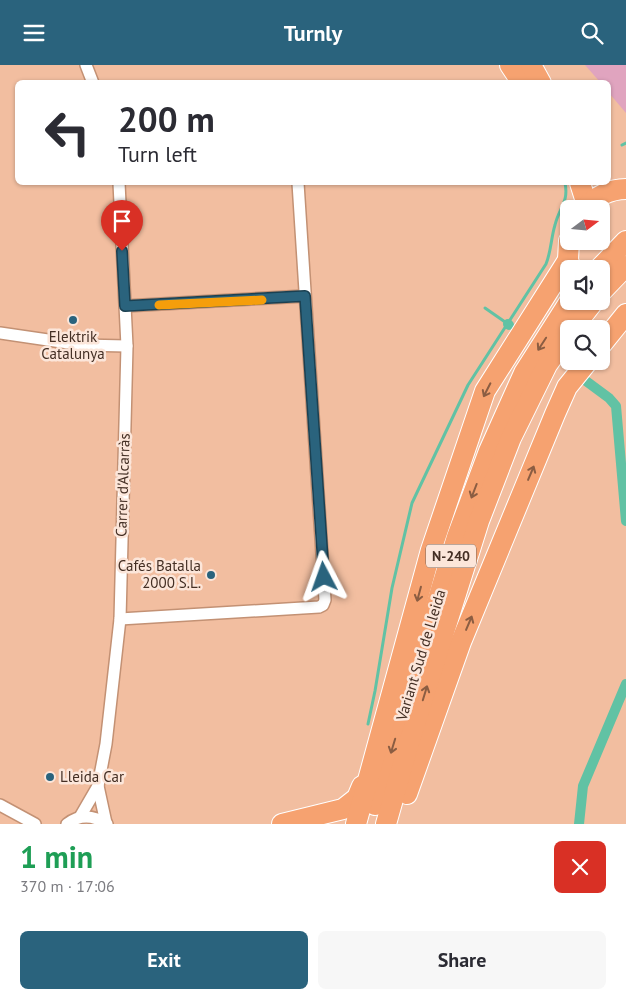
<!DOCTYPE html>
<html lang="en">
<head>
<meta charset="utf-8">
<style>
  :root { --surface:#fff; --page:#f7f7f7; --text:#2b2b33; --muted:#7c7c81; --accent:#2a637d }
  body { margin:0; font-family:"PT Sans",sans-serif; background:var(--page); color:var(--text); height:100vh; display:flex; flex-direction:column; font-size:19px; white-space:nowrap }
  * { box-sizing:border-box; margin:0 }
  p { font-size:16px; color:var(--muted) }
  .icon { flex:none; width:28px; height:28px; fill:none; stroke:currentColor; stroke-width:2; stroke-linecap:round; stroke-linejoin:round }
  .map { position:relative; height:759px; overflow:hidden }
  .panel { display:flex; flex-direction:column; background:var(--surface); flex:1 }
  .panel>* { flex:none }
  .hud { position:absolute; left:15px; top:15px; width:596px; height:105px; border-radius:8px; box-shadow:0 1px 4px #0004; background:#fff; color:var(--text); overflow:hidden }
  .needle { width:32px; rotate:74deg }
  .fabs { position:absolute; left:560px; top:135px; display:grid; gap:10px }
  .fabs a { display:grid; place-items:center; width:50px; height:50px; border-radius:8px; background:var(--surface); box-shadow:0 1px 4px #0004; font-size:25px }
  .pin { position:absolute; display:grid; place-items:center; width:42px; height:42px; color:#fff; margin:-51px -21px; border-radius:50% 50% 50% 0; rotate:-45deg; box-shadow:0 0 5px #0007 }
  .pin .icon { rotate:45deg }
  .me { position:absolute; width:55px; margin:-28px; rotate:356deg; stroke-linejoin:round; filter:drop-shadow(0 0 4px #0008) }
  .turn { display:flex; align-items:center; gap:18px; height:105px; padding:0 20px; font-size:22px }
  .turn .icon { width:65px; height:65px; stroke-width:2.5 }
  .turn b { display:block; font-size:35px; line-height:42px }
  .round { display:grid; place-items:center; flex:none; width:52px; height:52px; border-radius:8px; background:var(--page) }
  .head { display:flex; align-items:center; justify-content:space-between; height:85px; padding:0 20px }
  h1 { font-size:30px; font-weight:600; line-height:38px; color:#1e9e55 }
  .primary-button { display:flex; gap:10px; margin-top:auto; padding:10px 20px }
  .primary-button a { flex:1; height:58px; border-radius:8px; background:var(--accent); color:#fff; font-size:20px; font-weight:600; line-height:58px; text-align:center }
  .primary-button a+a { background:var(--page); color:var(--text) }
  header { display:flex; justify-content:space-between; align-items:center; height:65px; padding:0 20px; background:var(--accent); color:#fff; font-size:22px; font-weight:600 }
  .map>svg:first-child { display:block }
  .green { fill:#e0a4bf }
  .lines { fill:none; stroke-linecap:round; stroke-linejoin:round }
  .stream { stroke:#61c2a4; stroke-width:3 }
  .canal { stroke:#61c2a4; stroke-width:10 }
  .street-casing { stroke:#c39174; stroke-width:14 }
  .highway-casing { stroke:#fff; stroke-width:22 }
  .street { stroke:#fff; stroke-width:11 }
  .highway { stroke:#f6a270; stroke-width:20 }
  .oneway { stroke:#8b5d42 }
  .route-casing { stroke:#1b4051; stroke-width:12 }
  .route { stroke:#2a637d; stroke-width:9 }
  .slow { stroke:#f59e0b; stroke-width:9 }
  .poi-dot { fill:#2a637d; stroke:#fce6da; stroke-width:2 }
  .labels { text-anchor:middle; stroke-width:5; stroke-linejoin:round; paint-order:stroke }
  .shield { fill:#fce6da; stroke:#7b665b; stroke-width:1 }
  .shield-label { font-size:14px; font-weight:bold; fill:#442f24 }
  .poi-label { font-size:15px; fill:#442f24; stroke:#fce6da }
  .street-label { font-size:15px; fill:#442f24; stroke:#fce6da }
</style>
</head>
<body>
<header><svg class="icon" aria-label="menu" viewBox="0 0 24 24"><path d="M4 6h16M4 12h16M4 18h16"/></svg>Turnly<svg class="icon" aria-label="search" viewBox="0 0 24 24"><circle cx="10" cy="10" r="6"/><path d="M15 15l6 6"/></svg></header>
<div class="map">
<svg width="626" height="759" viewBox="0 0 626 759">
  <rect width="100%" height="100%" fill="#f2bea0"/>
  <polygon class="green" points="585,0 626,0 626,48 609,28 609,18 600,17"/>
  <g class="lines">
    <g class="stream">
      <polyline points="622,80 626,78"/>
      <polyline points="485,243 508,259"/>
      <path d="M368,659L375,626L392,523L412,438L468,320L546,199C551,187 551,173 555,160C559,143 569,137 565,118"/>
    </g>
    <g class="canal">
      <polyline points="508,259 509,260"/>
      <polyline points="586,316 609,333 616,341 626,456"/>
      <polyline points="579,759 583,721 626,619"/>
    </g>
    <defs>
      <g id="street">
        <polyline points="86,0 93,18"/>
        <polyline points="125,241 305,231"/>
        <polyline points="0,268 82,280 127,281"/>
        <polyline points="120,554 319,542 323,540 325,535 298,118"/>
        <polyline points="98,721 106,758"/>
        <polyline points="0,740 35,759"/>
        <polyline points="80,752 98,721 106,679 120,554 127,281 119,118"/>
        <path d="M67,759C80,749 93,750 107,759"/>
      </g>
      <g id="highway">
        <polyline points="510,0 522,18"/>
        <polyline points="531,0 541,18"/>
        <polyline points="580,118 587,140"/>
        <path d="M584,144C594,132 610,124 626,124"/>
        <polyline points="569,176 568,195 571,204"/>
        <polyline points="599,204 626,176"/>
        <polyline points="601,227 626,201"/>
        <polyline points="572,264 594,236"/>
        <polyline points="601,280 626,249"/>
        <polyline points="407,729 461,577 555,349 567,322 588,296"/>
        <polyline points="375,740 457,472 489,386 524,308 570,236"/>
        <polyline points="282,759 343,744 357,733 362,721"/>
        <polyline points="356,759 431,485 485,326 568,195"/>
        <polyline points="386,759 408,681 479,456 511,373 547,300 569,269"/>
      </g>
    </defs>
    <use href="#street" class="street-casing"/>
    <use href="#highway" class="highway-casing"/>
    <use href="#street" class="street"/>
    <use href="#highway" class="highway"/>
  </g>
  <defs><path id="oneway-shaft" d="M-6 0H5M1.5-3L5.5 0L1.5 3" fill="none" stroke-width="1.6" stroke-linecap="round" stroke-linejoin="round" transform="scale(1.25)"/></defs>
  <g class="oneway">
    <use href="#oneway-shaft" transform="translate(542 279) rotate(123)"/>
    <use href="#oneway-shaft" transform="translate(487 325) rotate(117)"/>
    <use href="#oneway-shaft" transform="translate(531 408) rotate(-67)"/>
    <use href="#oneway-shaft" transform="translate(474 426) rotate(111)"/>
    <use href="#oneway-shaft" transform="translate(419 529) rotate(105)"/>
    <use href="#oneway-shaft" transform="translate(469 558) rotate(-67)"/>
    <use href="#oneway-shaft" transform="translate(425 628) rotate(-73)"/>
    <use href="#oneway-shaft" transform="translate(393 681) rotate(107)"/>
  </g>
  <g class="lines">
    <defs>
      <polyline id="route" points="122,186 125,241 305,231 324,512"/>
    </defs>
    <use href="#route" class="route-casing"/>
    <use href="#route" class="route"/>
    <polyline class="slow" points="159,240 262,235"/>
  </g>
  <g class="poi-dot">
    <circle cx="73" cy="255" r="5"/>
    <circle cx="211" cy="510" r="5"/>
    <circle cx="50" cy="712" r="5"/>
  </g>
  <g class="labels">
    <rect class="shield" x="426" y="479.5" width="50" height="23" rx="4"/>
    <g class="shield-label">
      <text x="451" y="496">N-240</text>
    </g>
    <g class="poi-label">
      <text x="73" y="277">Elektrik<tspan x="73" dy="17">Catalunya</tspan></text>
      <text x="201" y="506" text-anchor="end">Cafés Batalla<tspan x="201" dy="17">2000 S.L.</tspan></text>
      <text x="60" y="717" text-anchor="start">Lleida Car</text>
    </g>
    <g class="street-label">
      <text transform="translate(123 420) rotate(-88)" y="5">Carrer d'Alcarràs</text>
      <text transform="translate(421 590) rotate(-73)" y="5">Variant Sud de Lleida</text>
    </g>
  </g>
</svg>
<div class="fabs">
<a><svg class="needle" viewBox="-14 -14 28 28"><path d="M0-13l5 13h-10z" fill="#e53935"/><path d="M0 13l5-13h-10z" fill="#7c7c81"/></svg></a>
<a><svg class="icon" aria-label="sound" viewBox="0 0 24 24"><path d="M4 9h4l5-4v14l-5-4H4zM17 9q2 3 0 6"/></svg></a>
<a><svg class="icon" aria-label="search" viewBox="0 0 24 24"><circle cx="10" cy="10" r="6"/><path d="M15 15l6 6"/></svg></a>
</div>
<div class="pin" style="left:122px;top:186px;background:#d93025"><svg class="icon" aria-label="arrive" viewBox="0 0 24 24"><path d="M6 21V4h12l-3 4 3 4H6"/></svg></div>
<svg class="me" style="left:324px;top:512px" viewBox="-20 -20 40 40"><path d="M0-17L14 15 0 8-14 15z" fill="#2a637d" stroke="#fff" stroke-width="4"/></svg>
<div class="hud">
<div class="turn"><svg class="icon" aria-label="left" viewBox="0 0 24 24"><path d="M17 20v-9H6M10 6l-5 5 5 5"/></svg><div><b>200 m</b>Turn left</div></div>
</div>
</div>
<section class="panel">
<div class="head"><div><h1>1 min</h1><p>370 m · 17:06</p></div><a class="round" style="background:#d93025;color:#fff"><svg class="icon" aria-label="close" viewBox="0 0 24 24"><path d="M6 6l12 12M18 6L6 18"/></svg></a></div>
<div class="primary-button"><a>Exit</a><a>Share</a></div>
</section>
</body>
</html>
